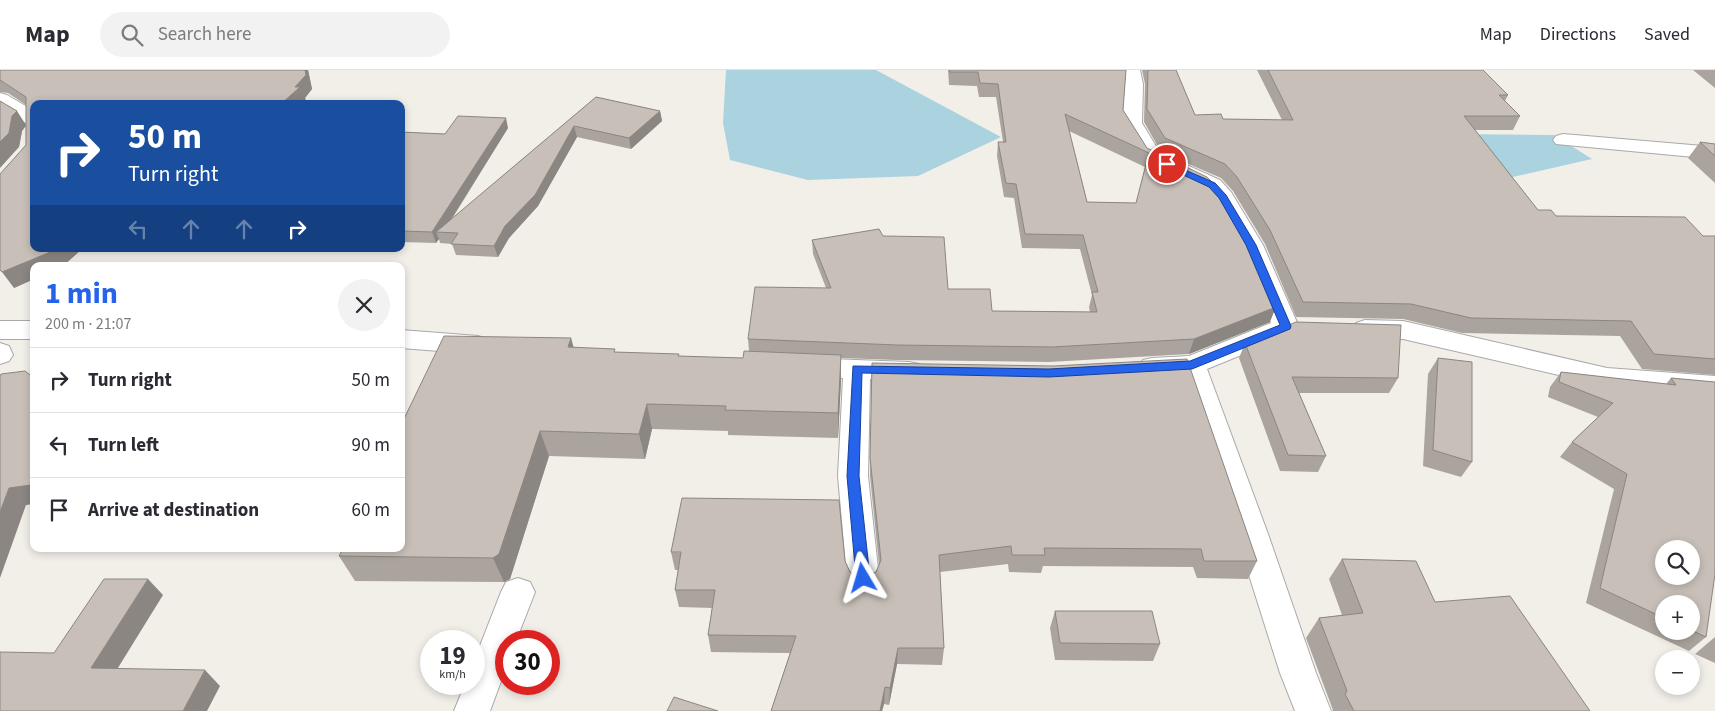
<!DOCTYPE html>
<html lang="en">
<head>
<meta charset="utf-8">
<style>
  :root { --surface:#fff; --page:#f2f2f3; --text:#2b2b33; --muted:#7c7c81; --line:#e1e1e2; --accent:#2563eb }
  body { margin:0; font-family:"Source Sans 3",sans-serif; background:var(--page); color:var(--text); height:100vh; display:flex; flex-direction:column; font-size:19px; white-space:nowrap }
  * { box-sizing:border-box; margin:0 }
  p { font-size:16px; color:var(--muted) }
  .icon { flex:none; width:28px; height:28px; fill:none; stroke:currentColor; stroke-width:2; stroke-linecap:round; stroke-linejoin:round }
  .map { position:relative; flex:1; overflow:hidden }
  .details { position:absolute; left:30px; top:192px; width:375px; height:290px; display:flex; flex-direction:column; background:var(--surface); border-radius:10px; box-shadow:0 2px 8px #0003 }
  .details>* { flex:none }
  .guide { position:absolute; left:30px; top:30px; width:375px; height:152px; border-radius:10px; box-shadow:0 2px 8px #0003; background:#1a4fa0; color:#fff; overflow:hidden }
  .tools { position:absolute; left:1655px; top:470px; display:grid; gap:10px }
  .tools a { display:grid; place-items:center; width:45px; height:45px; border-radius:50%; background:var(--surface); box-shadow:0 2px 8px #0003; font-size:25px }
  .speed { position:absolute; left:420px; top:560px; display:flex; gap:10px; font-size:25px; font-weight:700; text-align:center }
  .speed>* { display:grid; place-content:center; width:65px; height:65px; border-radius:50%; background:var(--surface); box-shadow:0 2px 8px #0003; line-height:1 }
  .speed small { font-size:12px; font-weight:400 }
  .speed .limit { border:8px solid #d22; background:#fff; color:#111 }
  .pin { position:absolute; display:grid; place-items:center; width:42px; height:42px; color:#fff; margin:-21px; border:2px solid #fff; border-radius:50%; box-shadow:0 1px 5px #0007 }
  .me { position:absolute; width:55px; margin:-28px; rotate:353deg; stroke-linejoin:round; filter:drop-shadow(0 0 4px #0008) }
  .turn { display:flex; align-items:center; gap:18px; height:105px; padding:0 15px; font-size:22px }
  .turn .icon { width:65px; height:65px; stroke-width:2.5 }
  .turn b { display:block; font-size:35px; line-height:42px }
  .lanes { display:flex; align-items:center; height:48px; padding:0 15px; background:#0003; justify-content:center; gap:25px; direction:ltr }
  .lanes .off { opacity:.35 }
  .round { display:grid; place-items:center; flex:none; width:52px; height:52px; border-radius:26px; background:var(--page) }
  .head { display:flex; align-items:center; justify-content:space-between; height:85px; padding:0 15px }
  h1 { font-size:30px; font-weight:700; line-height:38px; color:var(--accent) }
  ul { padding:0; list-style:none }
  li { display:flex; align-items:center; gap:15px; height:65px; padding:0 15px; border-top:1px solid var(--line) }
  li div { flex:1 }
  li b { display:block; font-size:19px }
  li em { font-style:normal }
  header { display:flex; align-items:center; gap:30px; box-sizing:border-box; height:70px; padding:0 25px; background:var(--surface); border-bottom:1px solid var(--line) }
  header strong { font-size:24px }
  nav { display:flex; gap:28px; margin-inline-start:auto; font-size:18px }
  .search { width:350px; height:45px; background:var(--page); display:flex; align-items:center; gap:12px; box-sizing:border-box; padding:0 18px; border-radius:28px; color:var(--muted); font-size:19px }
  .map>svg:first-child { display:block }
  .water { fill:#aad3df }
  .lines { fill:none; stroke-linecap:round; stroke-linejoin:round }
  .street-casing { stroke:#a9a9a9; stroke-width:2 }
  .street { fill:#fff; fill-rule:evenodd }
  .wall { fill:#aba49e; fill-rule:evenodd }
  .shaded-wall { fill:#8b8681 }
  .building { fill:#c7bfb8; stroke:#8b8681; fill-rule:evenodd }
  .route { fill:#2563eb; stroke:#184099 }
</style>
</head>
<body>
<header>
<strong>Map</strong>
<div class="search"><svg class="icon" aria-label="search" viewBox="0 0 24 24"><circle cx="10" cy="10" r="6"/><path d="M15 15l6 6"/></svg>Search here</div>
<nav><a>Map</a><a>Directions</a><a>Saved</a></nav>
</header>
<div class="map">
<svg width="1715" height="641" viewBox="0 0 1715 641">
  <rect width="100%" height="100%" fill="#f2efe9"/>
  <g class="water">
    <polygon points="726,0 876,0 1001,67 918,106 808,110 730,90 723,53"/>
    <polygon points="1361,63 1554,65 1592,89 1504,109"/>
  </g>
  <g class="lines">
    <defs>
      <g id="street">
        <polygon points="1122,0 1140,0 1143,14 1142,53 1160,83 1220,110 1231,122 1263,175 1299,257 1295,263 1207,299 1268,464 1316,603 1331,641 1295,641 1280,603 1236,464 1182,305 1152,306 1143,304 1139,297 1143,290 1152,288 1189,286 1271,253 1239,175 1214,130 1204,120 1145,91 1142,87 1122,53 1125,14"/>
        <polygon points="0,23 7,25 34,41 34,56 27,54 0,37"/>
        <polygon points="1563,64 1715,77 1715,89 1556,74 1553,70 1556,66"/>
        <polygon points="1365,250 1403,251 1607,298 1715,306 1715,326 1607,316 1403,269 1365,268 1356,265 1352,259 1356,253"/>
        <rect x="0" y="251" width="34" height="18"/>
        <polygon points="401,260 478,266 487,269 491,275 487,281 478,284 401,278"/>
        <polygon points="0,273 9,276 13,285 9,291 0,294"/>
        <polygon points="803,288 909,292 919,294 922,301 919,308 909,310 870,309 868,406 879,508 875,518 863,522 851,518 847,508 838,406 843,308 803,306 794,304 790,297 794,290"/>
        <polygon points="518,508 530,512 535,522 516,571 506,571 506,598 490,641 454,641 465,614 474,614 474,591 501,522 506,512"/>
      </g>
    </defs>
    <use href="#street" class="street-casing"/>
    <use href="#street" class="street"/>
  </g>
  <g class="wall">
    <polygon points="0,0 308,0 312,19 305,28 306,31 303,34 34,34 34,179 82,179 63,196 34,196 34,209 14,218 26,75 26,56 22,61 19,77 0,31 26,55 26,35 8,23 0,22"/>
    <path d="M948,0H1126L1123,40L1147,78L1270,252L1189,284L1049,292L896,290L841,288V310L838,368L728,365V361L652,359L645,389L549,386L510,509L504,512L355,511L339,486L571,268L573,277L616,282L679,286L743,288L749,281L748,269L826,218L813,184L812,170L883,166L948,219L992,241L1090,242L1089,237L1092,225L1080,179L1022,178L1014,128L1004,127L997,86L998,72H1003L996,27H979L977,16L949,15ZM1069,61L1145,97L1136,133L1087,132Z"/>
    <polygon points="1142,0 1176,0 1195,45 1223,49 1282,50 1257,0 1483,0 1508,25 1505,31 1520,46 1513,60 1475,60 1538,140 1556,146 1703,166 1715,166 1715,305 1642,299 1620,266 1462,263 1403,249 1296,247 1265,174 1233,121 1221,108 1161,82 1144,52 1145,14"/>
    <polygon points="1693,0 1715,0 1715,18"/>
    <polygon points="596,27 660,41 662,51 631,79 577,67 538,136 509,168 498,187 456,185 452,174 440,173 439,169 436,173 401,172 401,62 445,64 508,58 452,149"/>
    <polygon points="1700,72 1715,74 1715,113 1688,88"/>
    <polygon points="1245,273 1398,308 1389,323 1299,323 1326,386 1318,402 1280,401 1239,288"/>
    <polygon points="1438,288 1472,392 1461,407 1423,396 1428,304"/>
    <polygon points="872,293 1257,491 1248,509 1197,508 1193,497 1043,496 1041,503 1009,502 1008,494 940,502 944,578 942,595 897,594 889,635 884,634 882,641 771,641 790,583 711,582 708,565 712,538 679,537 675,520 678,500 675,500 671,482 845,491 850,502 864,506 876,502 879,495 870,406"/>
    <path d="M1561,302L1666,314L1671,308L1715,312L1706,567L1689,581L1586,533L1614,419L1560,387L1572,372L1598,347L1548,327L1550,317ZM1664,534H1691V561H1664Z"/>
    <polygon points="1342,489 1435,532 1590,641 1332,641 1333,640 1306,568 1319,548 1342,545 1329,509"/>
    <polygon points="1055,541 1160,574 1153,591 1055,590 1050,558"/>
    <polygon points="1715,567 1715,593 1695,584"/>
  </g>
  <g class="shaded-wall">
    <polygon points="305,0 308,0 312,19 305,28 306,31 303,34 281,34 295,17"/>
    <polygon points="17,41 26,55 22,61 19,77 0,98 0,72 12,46"/>
    <polygon points="660,41 662,51 631,79 629,68"/>
    <polygon points="506,48 508,58 443,162 436,162 439,169 436,173 432,162"/>
    <polygon points="574,56 577,67 538,136 509,168 498,187 494,176 505,156"/>
    <polygon points="55,179 82,179 63,196 34,196 34,209 14,218 2,202"/>
    <polygon points="1276,237 1270,252 1189,284 1194,269"/>
    <polygon points="571,268 578,293 568,277"/>
    <polygon points="841,285 841,310 838,368 838,343"/>
    <polygon points="647,334 652,359 645,389 639,364"/>
    <polygon points="540,361 549,386 510,509 504,512 493,488"/>
    <polygon points="34,409 34,434 26,435 0,508 0,442 9,418"/>
    <polygon points="148,509 163,525 108,614 91,598"/>
    <polygon points="898,578 897,594 889,635 890,618"/>
    <polygon points="205,600 220,616 207,641 183,641"/>
    <polygon points="885,617 884,634 882,641 880,641"/>
  </g>
  <g class="building">
    <polygon points="0,0 305,0 306,5 295,17 300,17 281,34 34,34 34,179 55,179 53,181 2,202 0,200 0,104 26,75 26,27 0,10"/>
    <path d="M949,0H1126L1123,40L1147,78L1207,107L1217,117L1242,161L1276,237L1194,269L1052,277L897,275L748,269L755,217L831,218L812,170L879,159L883,166L944,167L948,219H990L992,241L1097,242L1092,222H1098L1083,165L1025,164L1016,114L1006,113L998,72H1006L998,14L980,13L978,2H950ZM1065,44L1149,83L1136,133L1087,132Z"/>
    <polygon points="1148,0 1176,0 1195,45 1221,44 1223,49 1293,50 1268,0 1483,0 1508,25 1499,25 1520,46 1464,46 1538,140 1551,140 1556,146 1685,147 1703,166 1715,166 1715,289 1654,284 1631,251 1471,248 1411,234 1303,232 1270,160 1237,107 1225,94 1165,68 1147,39"/>
    <polygon points="596,27 660,41 629,68 574,56 535,125 505,156 494,176 451,174 458,163 436,162"/>
    <polygon points="0,31 17,41 12,46 9,63 0,72"/>
    <polygon points="458,46 506,48 432,162 401,161 401,62 445,64"/>
    <polygon points="1700,72 1715,74 1715,86"/>
    <polygon points="1296,252 1401,255 1398,308 1292,307 1326,386 1288,385 1245,273"/>
    <polygon points="444,266 571,268 568,277 615,279 614,282 679,284 678,286 743,288 744,281 841,285 838,343 725,340 726,336 647,334 639,364 540,361 499,484 493,488 339,486 343,479 401,479 401,355"/>
    <polygon points="1438,288 1472,292 1472,392 1433,380"/>
    <polygon points="1187,289 1257,491 1204,491 1201,479 1044,478 1045,485 1012,485 1011,476 939,485 944,578 898,578 890,618 885,617 880,641 771,641 796,566 708,565 715,520 675,520 681,482 671,482 682,428 839,430 845,491 850,502 864,506 876,502 881,490 870,388 872,293 1053,296"/>
    <polygon points="25,301 34,308 34,409 31,415 9,418 0,442 0,306 1,304"/>
    <path d="M1561,302L1676,315L1671,308L1715,312V504L1706,567L1691,560V534H1664V548L1600,518L1627,404L1572,372L1613,333L1559,312ZM1664,479H1691V506H1664Z"/>
    <polygon points="1342,489 1416,491 1435,532 1510,526 1590,641 1354,641 1345,624 1347,621 1319,548 1363,543"/>
    <polygon points="104,509 148,509 91,598 205,600 183,641 0,641 0,582 54,583"/>
    <polygon points="1055,541 1152,541 1160,574 1060,573"/>
    <polygon points="674,627 718,641 667,641"/>
  </g>
  <polygon class="route" points="1167,92 1215,113 1226,125 1256,175 1291,256 1290,259 1192,299 1049,307 862,303 859,406 870,508 868,512 863,514 858,512 856,508 847,406 853,296 1049,299 1190,291 1280,255 1246,175 1219,128 1209,117 1164,96 1164,93"/>
</svg>
<div class="tools">
<a><svg class="icon" aria-label="search" viewBox="0 0 24 24"><circle cx="10" cy="10" r="6"/><path d="M15 15l6 6"/></svg></a>
<a>+</a>
<a>−</a>
</div>
<div class="speed"><div>19<small>km/h</small></div><div class="limit">30</div></div>
<div class="pin" style="left:1167px;top:94px;background:#d93025"><svg class="icon" aria-label="arrive" viewBox="0 0 24 24"><path d="M6 21V4h12l-3 4 3 4H6"/></svg></div>
<svg class="me" style="left:863px;top:508px" viewBox="-20 -20 40 40"><path d="M0-17L14 15 0 8-14 15z" fill="#2563eb" stroke="#fff" stroke-width="4"/></svg>
<div class="guide">
<div class="turn"><svg class="icon" aria-label="right" viewBox="0 0 24 24"><path d="M7 20v-9h11M14 6l5 5-5 5"/></svg><div><b>50 m</b>Turn right</div></div>
<div class="lanes"><svg class="icon off" aria-label="left" viewBox="0 0 24 24"><path d="M17 20v-9H6M10 6l-5 5 5 5"/></svg><svg class="icon off" aria-label="ahead" viewBox="0 0 24 24"><path d="M12 20V5M6 11l6-6 6 6"/></svg><svg class="icon off" aria-label="ahead" viewBox="0 0 24 24"><path d="M12 20V5M6 11l6-6 6 6"/></svg><svg class="icon" aria-label="right" viewBox="0 0 24 24"><path d="M7 20v-9h11M14 6l5 5-5 5"/></svg></div>
</div>
<section class="details">
<div class="head"><div><h1>1 min</h1><p>200 m · 21:07</p></div><a class="round"><svg class="icon" aria-label="close" viewBox="0 0 24 24"><path d="M6 6l12 12M18 6L6 18"/></svg></a></div>
<ul>
<li><svg class="icon" aria-label="right" viewBox="0 0 24 24"><path d="M7 20v-9h11M14 6l5 5-5 5"/></svg><div><b>Turn right</b></div><em>50 m</em></li>
<li><svg class="icon" aria-label="left" viewBox="0 0 24 24"><path d="M17 20v-9H6M10 6l-5 5 5 5"/></svg><div><b>Turn left</b></div><em>90 m</em></li>
<li><svg class="icon" aria-label="arrive" viewBox="0 0 24 24"><path d="M6 21V4h12l-3 4 3 4H6"/></svg><div><b>Arrive at destination</b></div><em>60 m</em></li>
</ul>
</section>
</div>
</body>
</html>
